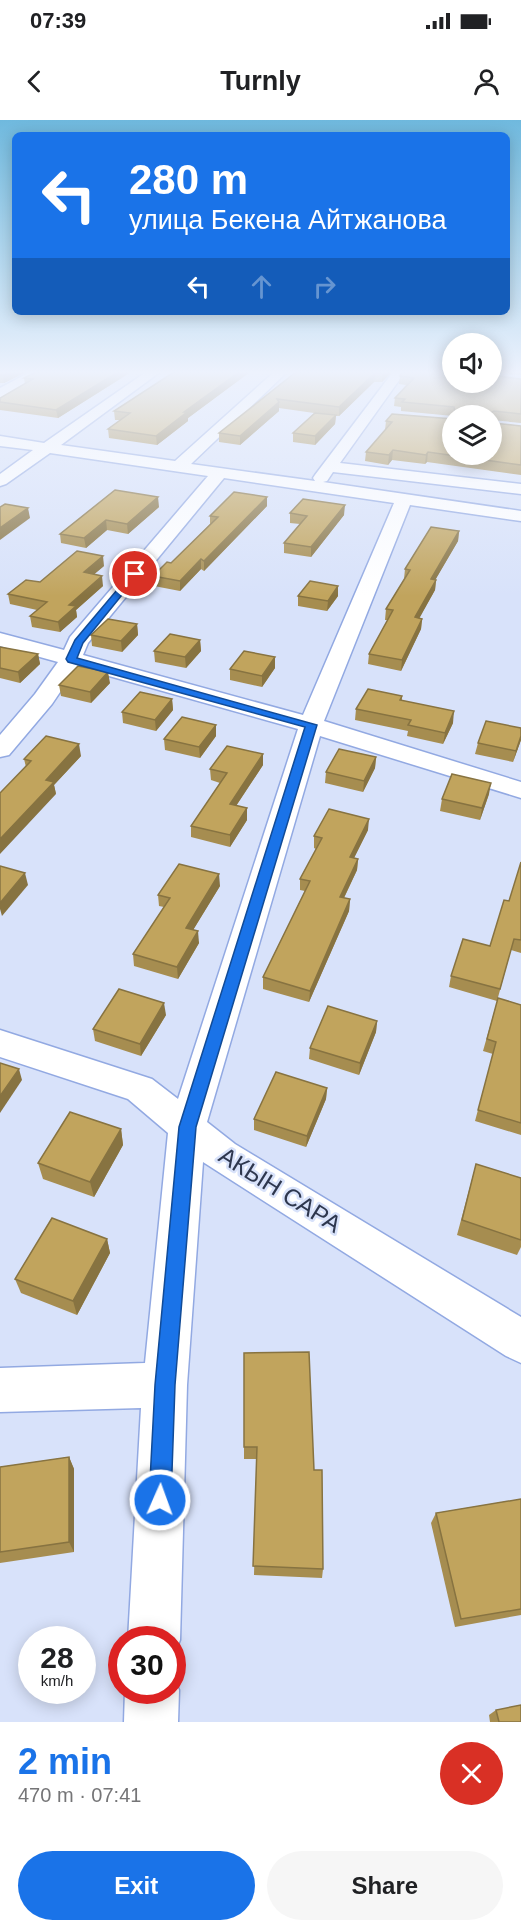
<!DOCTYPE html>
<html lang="en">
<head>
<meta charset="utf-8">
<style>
  :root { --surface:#fff; --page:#f6f6f6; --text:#202124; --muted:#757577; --accent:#1a73e8 }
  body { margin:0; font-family:Arial,sans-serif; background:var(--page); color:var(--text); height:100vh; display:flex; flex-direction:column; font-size:22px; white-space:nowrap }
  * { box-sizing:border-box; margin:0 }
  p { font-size:20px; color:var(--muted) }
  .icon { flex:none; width:33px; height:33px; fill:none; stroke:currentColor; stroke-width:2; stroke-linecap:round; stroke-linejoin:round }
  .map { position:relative; height:1602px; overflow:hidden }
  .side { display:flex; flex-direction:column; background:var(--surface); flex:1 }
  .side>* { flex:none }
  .guide { position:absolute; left:12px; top:12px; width:498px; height:183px; border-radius:9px; box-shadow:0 3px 15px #0003; background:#1a73e8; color:#fff; overflow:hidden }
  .buttons { position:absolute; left:442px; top:213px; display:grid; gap:12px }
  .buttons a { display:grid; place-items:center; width:60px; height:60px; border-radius:50%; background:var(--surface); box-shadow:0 3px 15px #0003; font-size:30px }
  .speed { position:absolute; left:18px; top:1506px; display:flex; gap:12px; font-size:30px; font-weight:700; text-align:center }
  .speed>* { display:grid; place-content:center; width:78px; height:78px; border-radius:50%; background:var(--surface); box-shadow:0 3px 15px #0003; line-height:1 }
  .speed small { font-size:15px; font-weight:400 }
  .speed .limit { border:9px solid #d22; background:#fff; color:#111 }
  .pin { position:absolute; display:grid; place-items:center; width:51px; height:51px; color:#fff; margin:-26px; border:3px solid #fff; border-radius:50%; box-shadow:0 2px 6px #0007 }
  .me { position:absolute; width:66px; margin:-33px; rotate:2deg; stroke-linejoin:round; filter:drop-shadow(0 0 4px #0008) }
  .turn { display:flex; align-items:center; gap:21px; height:126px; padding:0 18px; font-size:27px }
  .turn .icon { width:78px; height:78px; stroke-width:2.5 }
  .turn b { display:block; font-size:42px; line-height:51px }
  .lanes { display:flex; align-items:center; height:57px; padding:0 18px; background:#0003; justify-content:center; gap:30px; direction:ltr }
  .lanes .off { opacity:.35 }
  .round { display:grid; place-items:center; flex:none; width:63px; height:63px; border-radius:32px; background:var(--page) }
  .head { display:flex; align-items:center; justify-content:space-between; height:102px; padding:0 18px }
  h1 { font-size:36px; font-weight:800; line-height:45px; color:var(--accent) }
  .primary-button { display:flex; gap:12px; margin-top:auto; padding:12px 18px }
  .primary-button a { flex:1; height:69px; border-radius:36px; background:var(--accent); color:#fff; font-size:24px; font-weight:800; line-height:69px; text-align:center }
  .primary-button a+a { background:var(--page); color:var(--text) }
  .status { display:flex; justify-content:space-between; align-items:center; height:42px; padding:0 30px; background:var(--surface); direction:ltr }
  .status svg { height:16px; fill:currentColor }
  header { display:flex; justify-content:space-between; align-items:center; height:78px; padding:0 18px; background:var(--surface); font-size:27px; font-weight:800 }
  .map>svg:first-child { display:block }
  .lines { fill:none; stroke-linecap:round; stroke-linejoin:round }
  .minor-casing { stroke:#92a9e2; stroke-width:3 }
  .minor { fill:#fff; fill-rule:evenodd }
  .wall { fill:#a68d50 }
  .shaded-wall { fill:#877341 }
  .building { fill:#c1a45d; stroke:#877341; stroke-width:1.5 }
  .route { fill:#1a73e8; stroke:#114b97; stroke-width:1.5 }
  .labels { text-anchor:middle; stroke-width:5; stroke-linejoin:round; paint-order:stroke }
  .near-street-label { font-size:24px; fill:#2e374e; stroke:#d8e2fa }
</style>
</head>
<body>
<div class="status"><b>07:39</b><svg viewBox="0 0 49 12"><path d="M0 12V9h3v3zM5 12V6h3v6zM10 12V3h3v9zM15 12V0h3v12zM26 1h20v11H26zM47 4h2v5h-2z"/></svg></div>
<header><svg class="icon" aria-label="back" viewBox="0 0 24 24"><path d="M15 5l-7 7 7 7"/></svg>Turnly<svg class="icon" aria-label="person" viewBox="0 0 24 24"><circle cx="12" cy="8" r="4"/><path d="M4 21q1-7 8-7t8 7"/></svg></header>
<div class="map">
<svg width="521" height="1602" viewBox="0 0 521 1602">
  <rect width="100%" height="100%" fill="#d8e2fa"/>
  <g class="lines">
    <defs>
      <g id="minor">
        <polygon points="30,252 45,252 0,278 0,268"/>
        <path d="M146,252H160L61,325L175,341L274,252H287L191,344L315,361L313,358L315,355L393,252H405L340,343L521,364V374L333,352L327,361L323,362L521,391V401L410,385L324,601L521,662V678L320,616L207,1002L235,1024L521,1197V1243L506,1236L203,1042L187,1265L180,1520L172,1539V1520H128L141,1288L0,1292V1248L145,1243L168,1013L128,979L0,937V910L152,959L178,979L298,609L77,547L52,584L9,635L0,637V615L35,574L58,542L0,526V513L64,530L70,517L208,356L50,333L6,364L0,366V354L33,330L0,326V316L44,323ZM224,358L394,383L303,595L83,535L88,523Z"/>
        <polygon points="172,1554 179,1570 178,1602 124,1602 125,1570 172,1570"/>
      </g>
    </defs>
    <use href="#minor" class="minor-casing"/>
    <use href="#minor" class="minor"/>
  </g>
  <g class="wall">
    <polygon points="0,252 26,252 4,263 0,263"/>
    <polygon points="36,252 131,252 58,298 0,290 0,278 25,264 24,258"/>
    <polygon points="174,252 250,252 188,298 188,301 157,325 109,318 108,309 120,300 115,300 114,291"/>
    <polygon points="296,252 392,252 382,262 374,262 339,296 336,296 335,304 315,325 293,322 293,313 314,293 279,288 279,291 240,325 219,322 219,313"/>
    <polygon points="492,252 521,252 521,255"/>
    <polygon points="400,256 521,259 521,303 492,300 492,296 453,296 401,291 401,287 394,286 395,278 406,265 399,264"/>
    <polygon points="386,301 493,303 521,306 521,355 427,342 425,344 392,340 388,345 365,341 366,332 385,310"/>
    <polygon points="115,370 159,387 128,414 107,410 86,428 61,423 60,414"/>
    <polygon points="267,377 267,386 204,451 201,449 180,471 154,466 153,456 171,443 210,404 210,396"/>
    <polygon points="290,393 344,395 311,437 284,433 284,423 300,404 290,403"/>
    <polygon points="459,411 458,421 435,460 436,460 435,470 419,498 422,499 421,509 401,551 368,544 369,534 388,500 385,500 386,489 404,459 405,449"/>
    <polygon points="104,446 94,454 103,466 76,490 77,497 60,512 32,507 30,496 37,490 10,484 8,474 40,462"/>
    <polygon points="338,466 338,476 327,491 298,486 298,476"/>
    <polygon points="137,504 138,515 122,532 92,526 91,515"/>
    <polygon points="200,520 201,531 186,548 155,542 154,531"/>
    <polygon points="0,527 38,534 40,544 20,563 0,558"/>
    <polygon points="275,548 262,567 230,560 230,549"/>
    <polygon points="110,563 91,583 61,576 59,565"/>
    <polygon points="402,576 402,581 453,603 443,624 407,616 408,611 355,600 356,589"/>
    <polygon points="172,579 173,590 156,611 123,603 122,592"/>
    <polygon points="216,605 216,616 200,638 165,630 164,619"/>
    <polygon points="521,620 513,642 475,634 478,623"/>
    <polygon points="81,636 54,665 56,674 26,647 24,639"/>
    <polygon points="376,637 375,648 363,672 325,663 326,652"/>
    <polygon points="263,645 236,686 247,688 247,700 230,727 191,717 191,706 220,663 211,660 210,649"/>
    <polygon points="489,674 480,700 440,691 442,679"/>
    <polygon points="368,710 354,738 358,739 357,750 344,778 350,779 349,791 309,882 263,869 263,857 305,771 300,770 300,759 316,729 314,728 314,716"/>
    <polygon points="521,742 521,833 511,830 497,881 449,867 451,856 490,826 509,781"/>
    <polygon points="220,766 193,810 199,823 178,859 134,846 133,834 164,787 159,786 158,775"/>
    <polygon points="498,878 521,885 521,1015 475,1001 493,934 483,931"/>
    <polygon points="166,895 141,936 95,921 93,909"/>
    <polygon points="377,901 376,912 359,955 309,939 310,928"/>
    <polygon points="327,968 326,979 306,1027 254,1010 254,999"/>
    <polygon points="121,1009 123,1025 94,1077 43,1059 38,1043"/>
    <polygon points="476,1044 521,1058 521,1127 517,1135 457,1115"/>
    <polygon points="107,1119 110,1133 77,1195 21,1173 15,1159"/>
    <polygon points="244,1233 314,1350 323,1449 322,1458 254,1455 257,1339 244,1339"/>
    <polygon points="69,1337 74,1349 74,1432 0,1443 0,1347"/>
    <polygon points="521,1379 521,1495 455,1507 431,1403 436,1393"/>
    <polygon points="496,1590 521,1602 490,1602 489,1595"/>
  </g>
  <g class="shaded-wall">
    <polygon points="10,252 26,252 4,263 3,255"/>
    <polygon points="118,252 131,252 58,298 56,290"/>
    <polygon points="239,252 250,252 188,298 188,301 157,325 156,316 184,292"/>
    <polygon points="385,252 392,252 382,262 383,254"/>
    <polygon points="375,253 374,262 339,296 339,287"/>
    <polygon points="279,282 279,291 240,325 240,316"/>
    <polygon points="336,295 335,304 315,325 315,316"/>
    <polygon points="393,330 392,340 388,345 389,335"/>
    <polygon points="428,332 427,342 425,344 426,335"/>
    <polygon points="158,377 159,387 128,414 127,404"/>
    <polygon points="267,377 267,386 204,451 204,441"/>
    <polygon points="345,385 344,395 311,437 311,427"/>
    <polygon points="28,388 30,398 0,420 0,408"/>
    <polygon points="106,400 107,410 86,428 84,418"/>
    <polygon points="459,411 458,421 430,469 431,459"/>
    <polygon points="103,436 104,446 85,462 84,452"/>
    <polygon points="201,439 201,449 180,471 180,461"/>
    <polygon points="102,456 103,466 76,490 77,497 60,512 58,502 69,485"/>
    <polygon points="436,460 435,470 414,508 415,497"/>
    <polygon points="338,466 338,476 327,491 328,481"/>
    <polygon points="422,499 421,509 401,551 402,540"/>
    <polygon points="137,504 138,515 122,532 121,521"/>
    <polygon points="200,520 201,531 186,548 185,537"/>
    <polygon points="38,534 40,544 20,563 18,552"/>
    <polygon points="275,537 275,548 262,567 262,556"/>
    <polygon points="108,552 110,563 91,583 90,572"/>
    <polygon points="172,579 173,590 156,611 155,600"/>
    <polygon points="454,591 453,603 443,624 445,613"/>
    <polygon points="216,605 216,616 200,638 199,627"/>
    <polygon points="521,616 521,620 513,642 516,631"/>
    <polygon points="79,624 81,636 54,665 56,674 0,734 0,719 46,660"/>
    <polygon points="263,634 263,645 230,695 230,684"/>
    <polygon points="376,637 375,648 363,672 364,661"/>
    <polygon points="491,663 489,674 480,700 482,688"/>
    <polygon points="247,688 247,700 230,727 230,715"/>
    <polygon points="369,699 368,710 349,748 350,737"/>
    <polygon points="358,739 357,750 339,788 340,777"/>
    <polygon points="25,753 28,765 2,796 0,789 0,783"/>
    <polygon points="219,754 220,766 187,820 186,808"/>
    <polygon points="350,779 349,791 309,882 310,871"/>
    <polygon points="198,811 199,823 178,859 177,847"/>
    <polygon points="164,883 166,895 141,936 140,924"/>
    <polygon points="377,901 376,912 359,955 360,943"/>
    <polygon points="19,949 22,960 0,993 0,976"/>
    <polygon points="327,968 326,979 306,1027 307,1016"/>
    <polygon points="121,1009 123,1025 94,1077 90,1062"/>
    <polygon points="107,1119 110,1133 77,1195 73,1181"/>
    <polygon points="69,1337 74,1349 74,1432 69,1422"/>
  </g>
  <g class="building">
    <polygon points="0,252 10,252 3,255 0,255"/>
    <polygon points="36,252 118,252 56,290 0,282 0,278 33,259 24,258"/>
    <polygon points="174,252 239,252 184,292 187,292 156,316 108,309 130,293 114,291"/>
    <polygon points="296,252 385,252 383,254 375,253 339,287 277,279 279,282 240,316 219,313"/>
    <polygon points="402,252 453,252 453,262 492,262 492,255 521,259 521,294 494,291 491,293 491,296 456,296 454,287 402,282 405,279 395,278 414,258 400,256"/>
    <polygon points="315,293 336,295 315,316 293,313"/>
    <polygon points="392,294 453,299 453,334 492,334 492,302 493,303 521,306 521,345 428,332 426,335 393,330 389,335 366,332 392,302 386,301"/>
    <polygon points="115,370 158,377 127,404 106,400 84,418 60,414"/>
    <polygon points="234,372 267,377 204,441 201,439 180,461 153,456 167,442 171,443 218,397 210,396"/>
    <polygon points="303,379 345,385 311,427 284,423 307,396 290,393"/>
    <polygon points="5,384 28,388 0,408 0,387"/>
    <polygon points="431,407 459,411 431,459 436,460 415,497 422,499 402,540 369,534 393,490 386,489 410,450 405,449"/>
    <polygon points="77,431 103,436 84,452 102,456 69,485 76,486 58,502 30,496 47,482 8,474 26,460 40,462"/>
    <polygon points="310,461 338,466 328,481 298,476"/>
    <polygon points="108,499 137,504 121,521 91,515"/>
    <polygon points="170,514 200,520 185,537 154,531"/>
    <polygon points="0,527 38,534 18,552 0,548"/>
    <polygon points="244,531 275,537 262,556 230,549"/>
    <polygon points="78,546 108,552 90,572 59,565"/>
    <polygon points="368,569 402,576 400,580 454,591 445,613 408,605 411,600 356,589"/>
    <polygon points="140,572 172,579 155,600 122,592"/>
    <polygon points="182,597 216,605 199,627 164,619"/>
    <polygon points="486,601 521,608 521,616 516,631 478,623"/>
    <polygon points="46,616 79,624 46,660 54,662 0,719 0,673 31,641 24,639"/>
    <polygon points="227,626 263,634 230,684 247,688 230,715 191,706 227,653 210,649"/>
    <polygon points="339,629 376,637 364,661 326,652"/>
    <polygon points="452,654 491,663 482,688 442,679"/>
    <polygon points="329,689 369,699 350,737 358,739 340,777 350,779 310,871 263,857 310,761 300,759 322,718 314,716"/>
    <polygon points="521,742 521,820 514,819 500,869 451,856 463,819 490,826 504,780 509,781"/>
    <polygon points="179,744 219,754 186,808 198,811 177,847 133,834 170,778 158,775"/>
    <polygon points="0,746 25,753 0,783"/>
    <polygon points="119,869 164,883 140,924 93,909"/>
    <polygon points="498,878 521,885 521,1003 478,990 496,922 487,919"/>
    <polygon points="328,886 377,901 360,943 310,928"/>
    <polygon points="0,943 19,949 0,976"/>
    <polygon points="276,952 327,968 307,1016 254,999"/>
    <polygon points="70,992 121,1009 90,1062 38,1043"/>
    <polygon points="476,1044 521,1058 521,1120 462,1100"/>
    <polygon points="52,1098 107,1119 73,1181 15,1159"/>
    <polygon points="309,1232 314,1350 322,1350 323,1449 253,1446 257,1327 244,1327 244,1233"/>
    <polygon points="69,1337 69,1422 0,1432 0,1347"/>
    <polygon points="521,1379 521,1489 461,1499 436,1393"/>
    <polygon points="521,1585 521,1602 499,1602 496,1590"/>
  </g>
  <linearGradient id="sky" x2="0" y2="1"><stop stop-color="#6fb9de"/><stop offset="0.53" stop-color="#edf2fd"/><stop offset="1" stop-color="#edf2fd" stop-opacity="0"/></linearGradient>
  <rect width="521" height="476" fill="url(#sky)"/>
  <polygon class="route" points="132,452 139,454 83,523 77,538 317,605 196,1007 175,1265 171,1380 168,1388 160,1391 152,1388 149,1380 155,1265 179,1007 305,607 68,542 66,539 75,520"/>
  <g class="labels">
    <g class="near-street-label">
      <text transform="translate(280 1070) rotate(32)" y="8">АКЫН САРА</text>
    </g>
  </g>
</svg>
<div class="buttons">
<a><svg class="icon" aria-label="sound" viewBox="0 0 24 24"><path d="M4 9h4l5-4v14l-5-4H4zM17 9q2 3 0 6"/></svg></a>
<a><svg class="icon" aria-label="layers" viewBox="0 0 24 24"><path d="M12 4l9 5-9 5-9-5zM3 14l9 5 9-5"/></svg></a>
</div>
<div class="speed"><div>28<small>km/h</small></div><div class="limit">30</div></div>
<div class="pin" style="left:135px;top:454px;background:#d93025"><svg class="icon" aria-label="arrive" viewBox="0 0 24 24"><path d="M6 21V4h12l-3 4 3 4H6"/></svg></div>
<svg class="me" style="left:160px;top:1380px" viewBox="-20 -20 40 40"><circle r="17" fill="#1a73e8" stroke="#fff" stroke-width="3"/><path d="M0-11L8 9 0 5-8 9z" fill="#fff"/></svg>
<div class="guide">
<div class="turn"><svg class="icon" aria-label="left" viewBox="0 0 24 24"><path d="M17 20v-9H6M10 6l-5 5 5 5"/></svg><div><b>280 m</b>улица Бекена Айтжанова</div></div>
<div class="lanes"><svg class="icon" aria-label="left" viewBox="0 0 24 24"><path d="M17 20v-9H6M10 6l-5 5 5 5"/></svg><svg class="icon off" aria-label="ahead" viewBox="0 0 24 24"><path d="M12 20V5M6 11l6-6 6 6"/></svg><svg class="icon off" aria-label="right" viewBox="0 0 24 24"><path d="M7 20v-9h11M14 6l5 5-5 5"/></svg></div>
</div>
</div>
<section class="side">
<div class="head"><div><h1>2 min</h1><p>470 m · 07:41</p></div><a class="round" style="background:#d93025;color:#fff"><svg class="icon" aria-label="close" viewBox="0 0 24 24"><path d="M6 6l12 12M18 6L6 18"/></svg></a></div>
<div class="primary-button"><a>Exit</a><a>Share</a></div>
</section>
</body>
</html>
